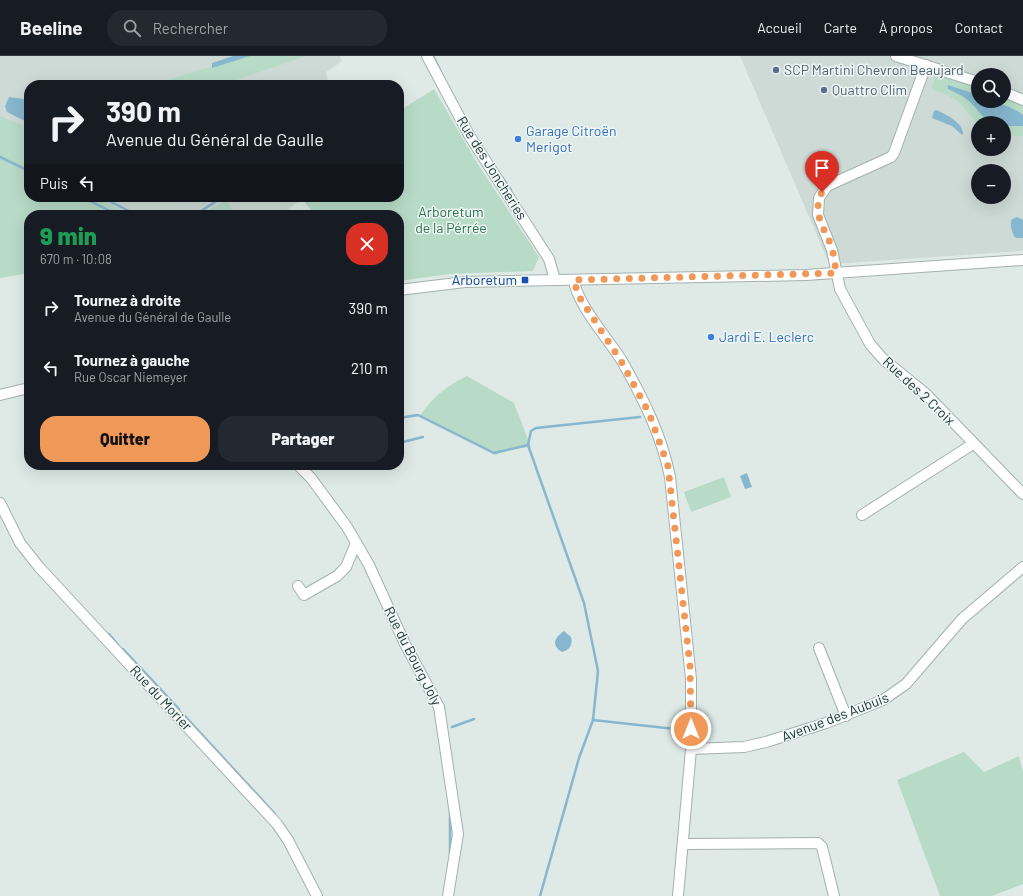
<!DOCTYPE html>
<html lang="fr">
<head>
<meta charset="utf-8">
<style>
  :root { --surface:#171b24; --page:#242831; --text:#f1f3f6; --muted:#9ea1a6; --line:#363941; --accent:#f09857 }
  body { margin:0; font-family:Barlow,sans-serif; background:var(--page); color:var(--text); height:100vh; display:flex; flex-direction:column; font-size:15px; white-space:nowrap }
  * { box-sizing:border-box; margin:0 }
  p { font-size:13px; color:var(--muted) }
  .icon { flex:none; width:22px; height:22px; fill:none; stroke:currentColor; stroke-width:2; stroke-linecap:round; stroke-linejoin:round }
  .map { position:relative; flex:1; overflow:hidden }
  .drawer { position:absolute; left:24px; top:154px; width:380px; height:260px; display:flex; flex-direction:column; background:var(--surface); border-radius:16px; box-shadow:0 4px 16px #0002 }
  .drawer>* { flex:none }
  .banner { position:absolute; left:24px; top:24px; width:380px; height:122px; border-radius:16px; box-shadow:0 4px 16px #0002; background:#171b24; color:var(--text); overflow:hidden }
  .fabs { position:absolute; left:971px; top:12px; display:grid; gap:8px }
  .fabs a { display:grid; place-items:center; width:40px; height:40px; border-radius:50%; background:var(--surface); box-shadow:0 4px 16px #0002; font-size:20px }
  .pin { position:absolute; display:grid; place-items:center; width:34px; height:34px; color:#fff; margin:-41px -17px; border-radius:50% 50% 50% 0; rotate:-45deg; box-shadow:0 0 4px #0007 }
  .pin .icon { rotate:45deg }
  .me { position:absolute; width:44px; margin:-22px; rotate:0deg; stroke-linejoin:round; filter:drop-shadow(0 0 3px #0008) }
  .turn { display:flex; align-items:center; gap:14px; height:84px; padding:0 16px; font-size:18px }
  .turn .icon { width:52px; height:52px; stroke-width:2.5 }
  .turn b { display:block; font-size:28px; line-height:34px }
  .then { display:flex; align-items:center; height:38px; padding:0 16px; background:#0003; gap:8px; font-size:15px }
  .round { display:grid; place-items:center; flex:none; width:42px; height:42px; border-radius:16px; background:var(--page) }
  .headline { display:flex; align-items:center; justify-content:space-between; height:68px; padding:0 16px }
  h1 { font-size:24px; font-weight:800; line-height:30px; color:#1e9e55 }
  .cta { display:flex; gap:8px; margin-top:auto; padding:8px 16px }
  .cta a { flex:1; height:46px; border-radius:16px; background:var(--accent); color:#111; font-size:16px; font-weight:800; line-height:46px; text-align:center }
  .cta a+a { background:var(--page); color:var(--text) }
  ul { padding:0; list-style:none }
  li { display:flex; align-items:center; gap:12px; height:60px; padding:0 16px }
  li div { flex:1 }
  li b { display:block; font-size:15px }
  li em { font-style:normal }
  header { display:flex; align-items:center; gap:24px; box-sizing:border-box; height:56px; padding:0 20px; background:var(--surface); border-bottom:1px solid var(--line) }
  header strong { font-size:19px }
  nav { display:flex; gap:22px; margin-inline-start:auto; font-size:14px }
  .search { width:280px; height:36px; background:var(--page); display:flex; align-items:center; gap:10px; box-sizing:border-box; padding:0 14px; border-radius:16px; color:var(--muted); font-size:15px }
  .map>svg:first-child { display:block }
  .built { fill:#cddad6; fill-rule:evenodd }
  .green { fill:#b7dbc7 }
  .water { fill:#87b7cf }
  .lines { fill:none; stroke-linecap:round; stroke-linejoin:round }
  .stream { stroke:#87b7cf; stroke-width:2.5 }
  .minor-casing { stroke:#a2b1af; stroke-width:12 }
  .minor { stroke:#fff; stroke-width:10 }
  .route { stroke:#f09857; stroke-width:7; stroke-dasharray:0 12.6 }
  .service-dot { fill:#5c6f8a; stroke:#eff7f4; stroke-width:1.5 }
  .shop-dot { fill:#3f7fe0; stroke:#eff7f4; stroke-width:1.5 }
  .transit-dot { fill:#1a4fb4; stroke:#eff7f4; stroke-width:1.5 }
  .labels { text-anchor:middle; stroke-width:3; stroke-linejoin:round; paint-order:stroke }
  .service-label { font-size:14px; fill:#4e5e75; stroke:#eff7f4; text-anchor:start }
  .shop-label { font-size:14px; fill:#366cbe; stroke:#eff7f4; text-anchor:start }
  .street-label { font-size:14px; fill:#203937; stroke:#eff7f4 }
  .park-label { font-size:14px; fill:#2b7052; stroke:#eff7f4 }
  .transit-label { font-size:14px; fill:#164399; stroke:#eff7f4; text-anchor:end }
</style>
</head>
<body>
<header>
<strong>Beeline</strong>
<div class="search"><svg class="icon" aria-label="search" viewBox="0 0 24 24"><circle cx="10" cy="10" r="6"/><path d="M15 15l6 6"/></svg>Rechercher</div>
<nav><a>Accueil</a><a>Carte</a><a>À propos</a><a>Contact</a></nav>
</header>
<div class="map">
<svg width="1023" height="840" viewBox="0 0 1023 840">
  <rect width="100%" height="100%" fill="#dfeae7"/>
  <g class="built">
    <polygon points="0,0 340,0 342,5 326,16 329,29 29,29 29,71 0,60"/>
    <path d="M740,0H1023V195L833,208L828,205ZM978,19H1004V45H978ZM978,67H1004V93H978ZM978,115H1004V141H978Z"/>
    <polygon points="96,141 301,141 302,143 280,159 237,159 225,144 198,159 132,159"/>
  </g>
  <g class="green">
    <polygon points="244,0 306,0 221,29 152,29"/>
    <polygon points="936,16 978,31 978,45 1004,45 1004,41 1023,49 1023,80 1004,79 1004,67 978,67 978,69 959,46 949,40 932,33"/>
    <polygon points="434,33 477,107 539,201 533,215 450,218 399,225 399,159 315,159 302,143 301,141 399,141 399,55"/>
    <polygon points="0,60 29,71 29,141 96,141 132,159 29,159 29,217 0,222"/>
    <polygon points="226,144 237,159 198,159"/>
    <path d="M467,320L514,347L531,391L513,393L495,399L419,361C434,340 444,332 467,320Z"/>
    <polygon points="724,421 731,441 691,456 684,436"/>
    <polygon points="964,696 984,716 1019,700 1023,716 1023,828 992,840 940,840 897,724"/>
  </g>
  <g class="water">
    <polygon points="233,0 250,0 212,12 212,7"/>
    <path d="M948,29L978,39V45C994,45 1010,49 1023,59V70H1005L1004,67C980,67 982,54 965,42C960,38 953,36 948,33Z"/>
    <polygon points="9,41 24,43 29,48 29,67 7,56 5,50"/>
    <path d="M936,54C946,58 964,67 963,79L961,78L952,70L932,62L934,55Z"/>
    <path d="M1017,161L1023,164V182H1016C1012,179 1010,169 1011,164Z"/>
    <polygon points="747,417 752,431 745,433 740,420"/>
    <path d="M564,575L571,581C573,588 570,594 562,596C551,589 554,582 564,575Z"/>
  </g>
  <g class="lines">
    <g class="stream">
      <polyline points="433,0 440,14"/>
      <polyline points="0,101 29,115"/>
      <polyline points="502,121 511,134"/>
      <polyline points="82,141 118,159"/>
      <polyline points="101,141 137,159"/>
      <polyline points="195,159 218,144"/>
      <polyline points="399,362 418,359 494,397 528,389 584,547 598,615 593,664 579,702 540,840"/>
      <polyline points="399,387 423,381"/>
      <polyline points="528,389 531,375 536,372 640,361"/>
      <polyline points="309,412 321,409"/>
      <polyline points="109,578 119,590"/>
      <polyline points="123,593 179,653"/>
      <polyline points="183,658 275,758"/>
      <polyline points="593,664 684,674"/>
      <polyline points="452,671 474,663"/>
      <polyline points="450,797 450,756"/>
    </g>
    <defs>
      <g id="minor">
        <polyline points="427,0 469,79 549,203 555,224"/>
        <polyline points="896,0 978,26"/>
        <polyline points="926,9 894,97 891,101 827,130 819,142 818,159 832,194 840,233 870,288 883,303 926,338 1023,438"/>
        <polyline points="1004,36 1023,44"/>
        <path d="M574,224C576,247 609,284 622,305C643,342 662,380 670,421L691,623V693L678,840"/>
        <polyline points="399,234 465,226 806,219 1023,204"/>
        <polyline points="0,339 29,332"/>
        <polyline points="298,409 311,422 347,471 369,509 405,588 439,651 458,778 448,840"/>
        <polyline points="0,447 20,487 39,511 277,768 288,784 317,840"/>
        <polyline points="862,459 973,388"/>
        <polyline points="298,530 304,539 337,520 346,511 356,487"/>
        <polyline points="819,592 846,660"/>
        <polyline points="691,693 744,691 766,686 826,667 883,644 906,628 962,563 1023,511"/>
        <polyline points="683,788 818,787 822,791 834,840"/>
      </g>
    </defs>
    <use href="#minor" class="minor-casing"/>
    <use href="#minor" class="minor"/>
  </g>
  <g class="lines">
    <path class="route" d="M691,673L690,610L668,410L649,357L621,305L578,239L574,224L836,217C835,208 834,198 831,189C823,170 812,156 822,136"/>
  </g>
  <g class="service-dot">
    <circle cx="776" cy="14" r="4"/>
    <circle cx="824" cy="34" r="4"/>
  </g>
  <g class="shop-dot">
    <circle cx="518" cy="83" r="4"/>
    <circle cx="711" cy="281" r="4"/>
  </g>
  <rect class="transit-dot" x="521" y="220" width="8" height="8" rx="2"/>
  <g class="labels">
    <g class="service-label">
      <text x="784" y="19">SCP Martini Chevron Beaujard</text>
      <text x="832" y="39">Quattro Clim</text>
    </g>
    <g class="shop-label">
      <text x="526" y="80">Garage Citroën<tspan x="526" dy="16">Merigot</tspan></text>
      <text x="719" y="286">Jardi E. Leclerc</text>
    </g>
    <g class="street-label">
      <text transform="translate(492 112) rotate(58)" y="5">Rue des Joncheries</text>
      <text transform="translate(919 335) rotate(43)" y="5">Rue des 2 Croix</text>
      <text transform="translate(413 600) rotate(63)" y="5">Rue du Bourg Joly</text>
      <text transform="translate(161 642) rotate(47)" y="5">Rue du Morier</text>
      <text transform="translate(835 661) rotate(-21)" y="5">Avenue des Aubuis</text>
    </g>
    <g class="park-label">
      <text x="451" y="161">Arboretum<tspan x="451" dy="16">de la Pérrée</tspan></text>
    </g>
    <g class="transit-label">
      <text x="517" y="229">Arboretum</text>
    </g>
  </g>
</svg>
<div class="fabs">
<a><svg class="icon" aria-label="search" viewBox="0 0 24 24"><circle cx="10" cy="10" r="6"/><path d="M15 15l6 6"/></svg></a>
<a>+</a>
<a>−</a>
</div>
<div class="pin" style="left:822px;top:136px;background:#d93025"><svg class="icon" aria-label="arrive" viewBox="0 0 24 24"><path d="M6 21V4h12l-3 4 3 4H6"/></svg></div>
<svg class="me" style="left:691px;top:673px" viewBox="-20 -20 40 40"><circle r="17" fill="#f09857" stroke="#fff" stroke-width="3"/><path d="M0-11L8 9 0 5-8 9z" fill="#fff"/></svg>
<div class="banner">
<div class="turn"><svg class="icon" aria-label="right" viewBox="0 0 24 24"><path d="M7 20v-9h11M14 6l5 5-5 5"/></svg><div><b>390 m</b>Avenue du Général de Gaulle</div></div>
<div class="then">Puis<svg class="icon" aria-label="left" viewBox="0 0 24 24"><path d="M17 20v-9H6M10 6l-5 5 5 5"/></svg></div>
</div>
<section class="drawer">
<div class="headline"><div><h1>9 min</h1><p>670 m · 10:08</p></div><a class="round" style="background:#d93025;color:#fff"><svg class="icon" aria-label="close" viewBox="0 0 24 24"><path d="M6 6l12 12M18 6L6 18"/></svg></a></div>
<ul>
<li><svg class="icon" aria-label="right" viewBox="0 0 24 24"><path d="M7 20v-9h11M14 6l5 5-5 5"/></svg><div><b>Tournez à droite</b><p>Avenue du Général de Gaulle</p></div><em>390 m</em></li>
<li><svg class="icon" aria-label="left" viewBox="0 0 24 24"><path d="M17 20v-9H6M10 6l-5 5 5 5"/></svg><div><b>Tournez à gauche</b><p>Rue Oscar Niemeyer</p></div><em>210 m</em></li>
</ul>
<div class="cta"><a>Quitter</a><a>Partager</a></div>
</section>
</div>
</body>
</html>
